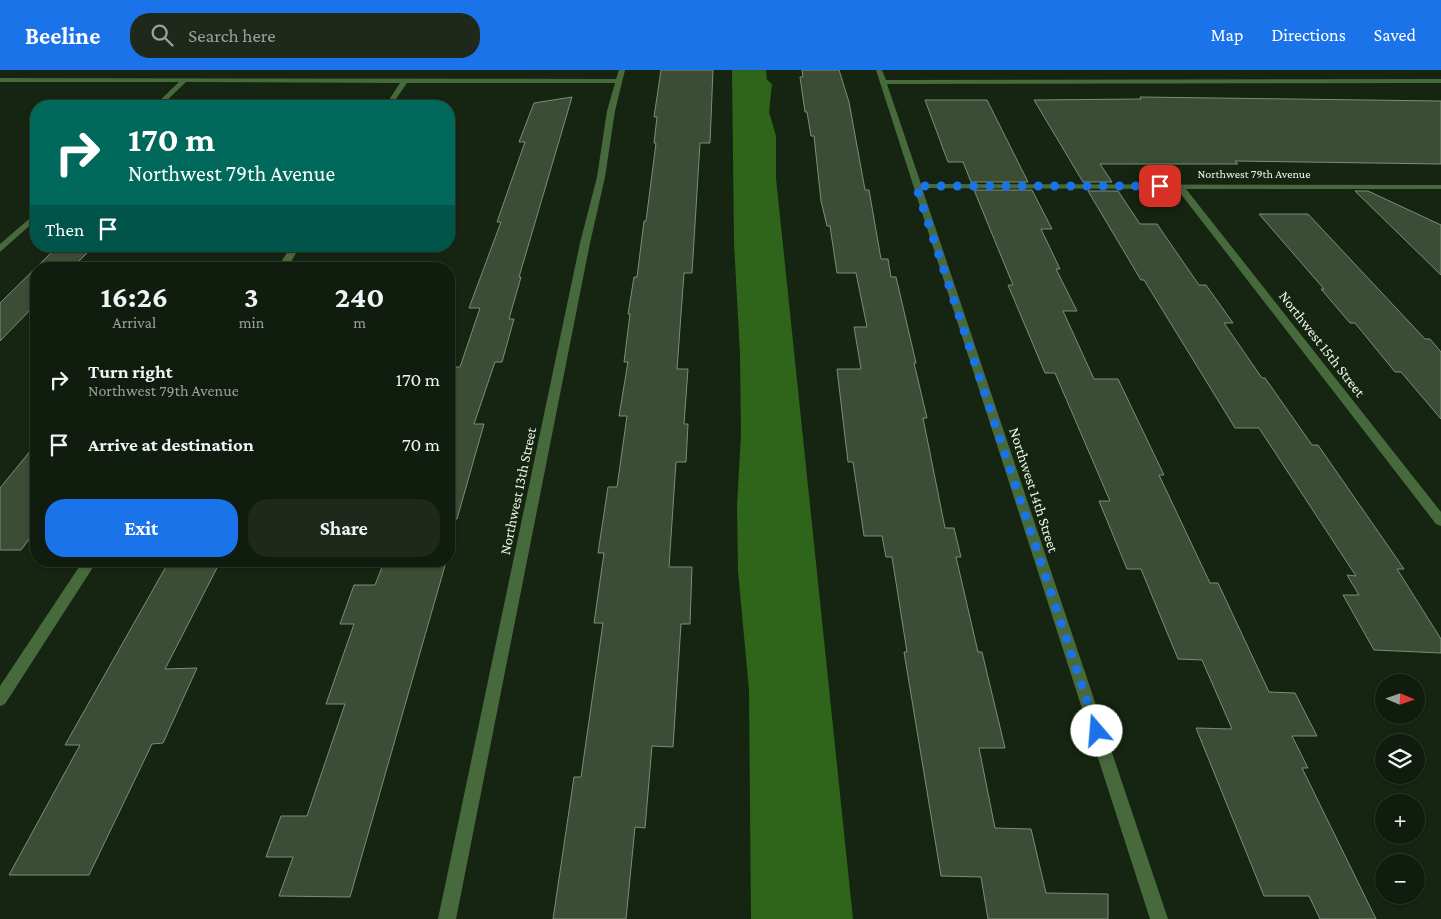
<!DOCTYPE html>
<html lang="en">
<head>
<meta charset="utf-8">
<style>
  :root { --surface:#101c0d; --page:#1e291b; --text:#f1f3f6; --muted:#9ca19d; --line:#303a2e; --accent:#1a73e8 }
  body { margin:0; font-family:"Crimson Pro",serif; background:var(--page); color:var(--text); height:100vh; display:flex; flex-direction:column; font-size:19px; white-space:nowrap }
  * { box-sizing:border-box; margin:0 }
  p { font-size:16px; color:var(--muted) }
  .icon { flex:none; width:28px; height:28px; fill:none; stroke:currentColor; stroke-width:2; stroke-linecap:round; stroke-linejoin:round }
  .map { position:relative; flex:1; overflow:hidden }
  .panel { position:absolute; left:30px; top:192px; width:425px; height:305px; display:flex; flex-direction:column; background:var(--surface); border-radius:20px; box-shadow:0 1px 4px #0004,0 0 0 1px var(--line) }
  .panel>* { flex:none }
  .banner { position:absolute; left:30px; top:30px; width:425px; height:152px; border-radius:20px; box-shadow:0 1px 4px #0004,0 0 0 1px var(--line); background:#00695c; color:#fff; overflow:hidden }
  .needle { width:32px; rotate:92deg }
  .fabs { position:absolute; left:1375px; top:604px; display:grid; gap:10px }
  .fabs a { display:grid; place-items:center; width:50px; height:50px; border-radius:50%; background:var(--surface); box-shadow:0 1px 4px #0004,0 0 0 1px var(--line); font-size:25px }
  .pin { position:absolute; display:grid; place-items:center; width:42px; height:42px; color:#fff; margin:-21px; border-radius:10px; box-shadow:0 2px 8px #0006 }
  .me { position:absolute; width:55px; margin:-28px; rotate:342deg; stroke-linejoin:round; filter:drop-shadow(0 0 4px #0008) }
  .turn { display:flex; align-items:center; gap:18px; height:105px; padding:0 15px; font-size:22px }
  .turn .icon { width:65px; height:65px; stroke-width:2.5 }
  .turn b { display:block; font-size:35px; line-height:42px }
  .then { display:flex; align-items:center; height:48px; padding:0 15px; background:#0003; gap:10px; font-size:19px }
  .eta { display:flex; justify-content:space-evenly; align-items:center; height:85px; text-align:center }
  .eta b { font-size:30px; font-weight:700; line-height:35px }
  .primary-button { display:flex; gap:10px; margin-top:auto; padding:10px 15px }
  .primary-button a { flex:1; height:58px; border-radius:20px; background:var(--accent); color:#fff; font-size:20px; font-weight:700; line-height:58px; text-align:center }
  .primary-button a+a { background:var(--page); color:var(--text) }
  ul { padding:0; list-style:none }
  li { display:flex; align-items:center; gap:15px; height:65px; padding:0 15px }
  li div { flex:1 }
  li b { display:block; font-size:19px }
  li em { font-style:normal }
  header { display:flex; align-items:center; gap:30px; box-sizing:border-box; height:70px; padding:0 25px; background:var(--accent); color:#fff }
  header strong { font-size:24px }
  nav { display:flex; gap:28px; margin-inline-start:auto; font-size:18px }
  .search { width:350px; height:45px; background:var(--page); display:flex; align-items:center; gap:12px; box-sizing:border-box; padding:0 18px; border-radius:20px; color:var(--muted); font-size:19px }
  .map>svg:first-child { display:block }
  .water { fill:#2f651a }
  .building { fill:#3c4d36; stroke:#7b8e75 }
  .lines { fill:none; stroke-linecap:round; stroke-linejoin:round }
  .street { fill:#476a3c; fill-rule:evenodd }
  .route { stroke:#1a73e8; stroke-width:9; stroke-dasharray:0 16.2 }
  .labels { text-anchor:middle; stroke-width:5; stroke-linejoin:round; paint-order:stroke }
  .far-street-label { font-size:12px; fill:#ecf6e9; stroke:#162511 }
  .street-label { font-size:15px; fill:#ecf6e9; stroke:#162511 }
</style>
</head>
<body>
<header>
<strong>Beeline</strong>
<div class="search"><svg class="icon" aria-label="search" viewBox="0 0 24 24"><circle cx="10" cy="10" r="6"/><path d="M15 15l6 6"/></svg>Search here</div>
<nav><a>Map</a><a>Directions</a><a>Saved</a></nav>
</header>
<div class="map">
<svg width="1441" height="849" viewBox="0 0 1441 849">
  <rect width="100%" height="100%" fill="#162511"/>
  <polygon class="water" points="732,0 766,0 767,10 772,14 769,42 776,66 776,108 853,849 751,849 749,620 738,501 737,435 741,365 740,284 734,173"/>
  <g class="building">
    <polygon points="661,0 713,0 710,73 700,73 692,203 684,203 677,299 688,299 684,354 688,354 686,392 676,392 669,497 692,497 690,554 681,554 673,677 652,676 645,758 635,757 626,849 553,849 574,707 581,707 603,553 594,553 604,483 598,483 608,417 617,417 627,346 619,346 628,292 624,292 630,244 628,244 634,207 637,207 644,151 646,151 656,73 654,73 657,47 654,47"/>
    <polygon points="802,0 839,0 849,32 865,120 869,120 881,189 888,189 891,207 896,207 916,293 914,293 927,348 923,348 945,458 954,458 961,487 956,487 978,582 982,582 1005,678 979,678 995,758 1031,759 1046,823 1108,824 1108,849 988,849 981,807 941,806 904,582 907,582 892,487 886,487 882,466 864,466 853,392 848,392 837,299 861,299 854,257 867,257 856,203 837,203 830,156 827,156 821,131 814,66 811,66 807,42 805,42 800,7 803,7"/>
    <polygon points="572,27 519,207 521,207 509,249 514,249 502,292 495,292 474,354 484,354 457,449 449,448 449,297 460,297 480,238 469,238 501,152 497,152 525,72 519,72 534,33"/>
    <polygon points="1140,27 1441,31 1441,94 1235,91 1238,94 1100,94 1112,112 1083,112 1034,30 1141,29"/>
    <polygon points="925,30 987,30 1028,112 971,112 963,92 948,92"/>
    <polygon points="974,120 1032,120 1052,159 1041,159 1060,199 1056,199 1077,241 1063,241 1094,309 1118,309 1164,405 1159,405 1210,513 1218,513 1269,622 1295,623 1317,666 1292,666 1308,698 1302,698 1376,849 1320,849 1309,826 1264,826 1196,658 1232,659 1202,590 1178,589 1141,499 1127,499 1099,431 1110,431 1055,303 1045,303 1008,215 1013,215"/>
    <polygon points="1088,121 1118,121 1140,154 1157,154 1199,215 1206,215 1233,253 1224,253 1262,308 1265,308 1312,375 1318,375 1404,499 1397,499 1441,569 1441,583 1374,580 1343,525 1359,525 1347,505 1356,506 1259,358 1235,358 1144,210 1141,210"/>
    <polygon points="1355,121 1368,121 1441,155 1441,205"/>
    <polygon points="1259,144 1308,144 1425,269 1430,269 1441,282 1441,349 1401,302 1395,302 1355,253 1350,253 1321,219 1324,219"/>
    <polygon points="58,176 80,176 87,183 71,199 36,199 36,234 0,271 0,233"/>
    <polygon points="36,374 36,460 21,480 0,480 0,418"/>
    <polygon points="384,492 446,492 350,827 279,826 293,787 266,787 281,746 307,746 345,634 326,634 354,554 340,554 354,515 375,515"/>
    <polygon points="168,493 219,494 165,599 197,598 163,673 152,674 89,805 9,805 80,675 65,675"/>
  </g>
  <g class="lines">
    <g class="street">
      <polygon points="619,0 625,0 615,41 605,107 590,173 456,849 438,849 580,173 597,107 607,41 615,13 407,13 391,36 385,36 400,13 186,12 161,36 154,36 179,12 0,12 0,8 616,9"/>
      <polygon points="876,0 882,0 886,10 1441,9 1441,13 887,14 921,114 1441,115 1441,119 1186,119 1441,442 1441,456 1436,454 1177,119 922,118 1168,849 1150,849"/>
      <polygon points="36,143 36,150 0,182 0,174"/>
      <polygon points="291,176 300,176 287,199 277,199"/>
      <polygon points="83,491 97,491 5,634 0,636 0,616"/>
    </g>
  </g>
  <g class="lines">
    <polyline class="route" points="1097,661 916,116 1160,116"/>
  </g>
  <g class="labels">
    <g class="far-street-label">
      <text x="1254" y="108">Northwest 79th Avenue</text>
    </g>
    <g class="street-label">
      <text transform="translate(1322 274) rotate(52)" y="5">Northwest 15th Street</text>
      <text transform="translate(1034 420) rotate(72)" y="5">Northwest 14th Street</text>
      <text transform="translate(518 421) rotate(-78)" y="5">Northwest 13th Street</text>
    </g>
  </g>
</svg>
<div class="fabs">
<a><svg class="needle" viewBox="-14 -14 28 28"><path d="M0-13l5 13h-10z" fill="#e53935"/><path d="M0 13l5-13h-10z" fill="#9ca19d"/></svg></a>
<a><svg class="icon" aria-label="layers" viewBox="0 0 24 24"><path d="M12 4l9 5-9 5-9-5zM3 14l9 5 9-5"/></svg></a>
<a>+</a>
<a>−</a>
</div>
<div class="pin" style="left:1160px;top:116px;background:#d93025"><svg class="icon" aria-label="arrive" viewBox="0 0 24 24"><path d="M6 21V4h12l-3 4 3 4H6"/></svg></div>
<svg class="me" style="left:1097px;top:661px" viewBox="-20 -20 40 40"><circle r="19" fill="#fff"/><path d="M0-13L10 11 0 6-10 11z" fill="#1a73e8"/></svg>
<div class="banner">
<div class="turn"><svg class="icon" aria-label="right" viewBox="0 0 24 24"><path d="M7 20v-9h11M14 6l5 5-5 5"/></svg><div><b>170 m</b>Northwest 79th Avenue</div></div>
<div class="then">Then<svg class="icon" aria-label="arrive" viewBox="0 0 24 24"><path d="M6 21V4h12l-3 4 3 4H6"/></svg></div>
</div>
<section class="panel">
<div class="eta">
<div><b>16:26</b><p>Arrival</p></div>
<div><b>3</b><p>min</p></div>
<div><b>240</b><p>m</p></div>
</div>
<ul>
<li><svg class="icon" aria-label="right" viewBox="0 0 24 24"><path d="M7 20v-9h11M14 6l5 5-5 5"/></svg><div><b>Turn right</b><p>Northwest 79th Avenue</p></div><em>170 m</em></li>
<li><svg class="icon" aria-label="arrive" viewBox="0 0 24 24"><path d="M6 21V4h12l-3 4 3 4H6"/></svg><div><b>Arrive at destination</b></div><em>70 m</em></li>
</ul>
<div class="primary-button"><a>Exit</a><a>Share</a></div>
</section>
</div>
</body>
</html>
